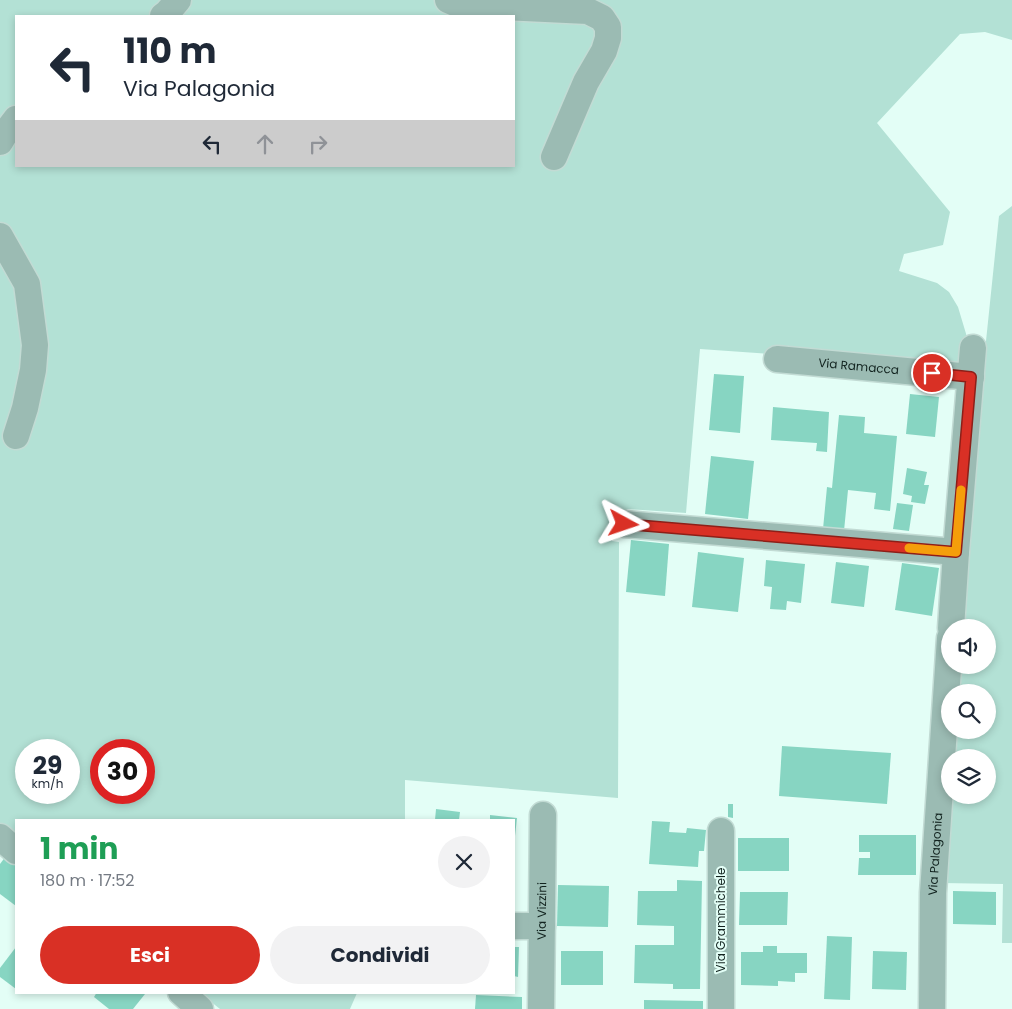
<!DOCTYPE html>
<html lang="it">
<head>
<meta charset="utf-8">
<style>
  :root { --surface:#fff; --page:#f2f2f3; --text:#1f2937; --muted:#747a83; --accent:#d93025 }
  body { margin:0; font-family:Poppins,sans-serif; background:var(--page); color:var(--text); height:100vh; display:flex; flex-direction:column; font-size:19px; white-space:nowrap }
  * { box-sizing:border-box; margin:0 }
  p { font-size:16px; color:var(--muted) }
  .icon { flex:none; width:28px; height:28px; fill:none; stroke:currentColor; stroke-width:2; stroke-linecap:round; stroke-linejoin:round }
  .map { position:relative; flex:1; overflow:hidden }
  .sheet { position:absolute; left:15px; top:819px; width:500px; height:175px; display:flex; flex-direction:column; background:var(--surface); border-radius:0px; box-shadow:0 2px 8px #0003 }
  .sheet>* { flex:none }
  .banner { position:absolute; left:15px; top:15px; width:500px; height:152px; border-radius:0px; box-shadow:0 2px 8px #0003; background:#fff; color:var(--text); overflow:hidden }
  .tools { position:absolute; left:941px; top:619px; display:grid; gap:10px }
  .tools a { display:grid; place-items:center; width:55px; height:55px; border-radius:50%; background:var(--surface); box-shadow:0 2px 8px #0003; font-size:25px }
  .speed { position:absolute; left:15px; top:739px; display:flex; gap:10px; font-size:25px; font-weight:700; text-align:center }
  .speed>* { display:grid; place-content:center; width:65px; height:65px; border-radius:50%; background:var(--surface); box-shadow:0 2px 8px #0003; line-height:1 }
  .speed small { font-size:12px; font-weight:400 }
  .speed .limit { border:8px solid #d22; background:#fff; color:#111 }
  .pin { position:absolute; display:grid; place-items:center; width:42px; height:42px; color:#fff; margin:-21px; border:2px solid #fff; border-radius:50%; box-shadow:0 1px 5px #0007 }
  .me { position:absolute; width:55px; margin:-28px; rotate:95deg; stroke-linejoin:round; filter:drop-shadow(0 0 4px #0008) }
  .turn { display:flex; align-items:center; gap:18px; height:105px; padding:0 25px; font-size:22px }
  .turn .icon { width:65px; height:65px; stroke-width:2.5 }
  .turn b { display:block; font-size:35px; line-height:42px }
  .lanes { display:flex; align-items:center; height:48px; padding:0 25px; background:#0003; justify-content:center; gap:25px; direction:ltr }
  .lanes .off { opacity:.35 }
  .round { display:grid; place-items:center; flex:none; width:52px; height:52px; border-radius:26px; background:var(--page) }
  .head { display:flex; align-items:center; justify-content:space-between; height:85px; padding:0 25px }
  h1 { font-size:30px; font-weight:700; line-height:38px; color:#1e9e55 }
  .action { display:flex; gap:10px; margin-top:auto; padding:10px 25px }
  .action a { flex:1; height:58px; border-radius:30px; background:var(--accent); color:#fff; font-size:20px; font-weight:700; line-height:58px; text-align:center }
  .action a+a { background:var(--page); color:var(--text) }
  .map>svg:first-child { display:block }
  .green { fill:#b3e1d5; fill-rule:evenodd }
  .building { fill:#87d5c2 }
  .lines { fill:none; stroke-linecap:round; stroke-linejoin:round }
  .minor-casing { stroke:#c2dbd4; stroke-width:29 }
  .minor { stroke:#9bbbb3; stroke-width:26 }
  .route-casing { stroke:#8d1f18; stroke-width:12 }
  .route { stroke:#d93025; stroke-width:9 }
  .slow { stroke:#f59e0b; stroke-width:9 }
  .labels { text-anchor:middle; stroke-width:4; stroke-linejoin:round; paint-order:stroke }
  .street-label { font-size:12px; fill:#12231f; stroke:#e3fef6 }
</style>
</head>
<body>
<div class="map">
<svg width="1012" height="1009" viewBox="0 0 1012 1009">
  <rect width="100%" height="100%" fill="#e3fef6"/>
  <g class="green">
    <path d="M0,0H1012V40L985,32L960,34L877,123L950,212L943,245L922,250L904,254L899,271L937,283L949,292L958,307L967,337L963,368L700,349L686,513L628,509L615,515L610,524L612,541L619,542L618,798L405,780V820H16V838L0,825ZM16,16H514V166H16ZM26,750H69V792H26ZM101,750H144V792H101Z"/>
    <polygon points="1012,206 1012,943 1002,943 1003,884 942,883 950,795 988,795 988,758 953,757 955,730 988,730 988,692 958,692 960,665 988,665 988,628 963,627 986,341 999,216"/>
    <polygon points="200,993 357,993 350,1009 220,1009"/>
  </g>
  <g class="building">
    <polygon points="714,374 744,376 740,433 709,430"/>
    <polygon points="910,394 939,397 935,437 906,434"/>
    <polygon points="773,407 829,412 827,452 816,451 817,443 771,440"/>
    <polygon points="839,415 865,417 864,433 897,436 890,511 874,509 876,493 848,490 844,531 823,529 827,487 832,488"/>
    <polygon points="711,456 754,461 748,519 705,514"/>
    <polygon points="907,468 927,472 924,485 929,485 925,504 911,502 912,496 903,494"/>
    <polygon points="897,503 913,505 909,531 893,529"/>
    <polygon points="631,540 669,544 665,596 626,592"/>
    <polygon points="698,552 744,558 738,612 692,607"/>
    <polygon points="766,560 805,564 801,603 787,601 786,610 770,609 772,587 764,586"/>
    <polygon points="836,562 869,566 864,607 831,603"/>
    <polygon points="902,563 939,568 932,616 895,610"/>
    <polygon points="782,746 891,753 887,804 779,796"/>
    <polygon points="728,804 733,804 733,818 728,817"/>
    <polygon points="436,809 460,812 459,820 435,820"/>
    <polygon points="490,815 517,818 515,836 514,836 514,820 490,820"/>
    <polygon points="652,821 670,822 669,832 686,833 687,828 706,830 704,851 699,851 698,867 649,864"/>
    <polygon points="859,835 916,835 916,875 858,875 859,858 870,858 870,852 859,852"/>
    <rect x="738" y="838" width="51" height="33"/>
    <polygon points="6,856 16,864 16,906 0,894 0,864"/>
    <polygon points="677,880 702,881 700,989 673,989 673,984 634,983 635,945 674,945 674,926 637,925 638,891 677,891"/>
    <polygon points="558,885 609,886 608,927 557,926"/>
    <polygon points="953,891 996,892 996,925 953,924"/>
    <polygon points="740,892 788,892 787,925 739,925"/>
    <polygon points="827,936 852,937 850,1000 824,999"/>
    <polygon points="763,946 777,946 777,953 807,953 807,973 795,973 795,982 778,981 778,986 741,985 741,952 763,952"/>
    <polygon points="16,947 16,989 0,977 0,968"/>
    <polygon points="514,947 519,947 518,977 514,976"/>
    <rect x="561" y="951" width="42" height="34"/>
    <polygon points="873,951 907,952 906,990 872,989"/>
    <polygon points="97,992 144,992 145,994 133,1009 109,1009 94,997"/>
    <polygon points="476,995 522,997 522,1009 475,1009"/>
    <polygon points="644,1000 703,1001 703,1009 644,1009"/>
  </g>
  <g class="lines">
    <defs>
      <g id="minor">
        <polyline points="448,0 455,3 483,6 588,11 602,18 608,27 608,38 604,51 586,82 554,157"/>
        <polyline points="163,16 167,13 178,0"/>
        <polyline points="0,142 6,132 16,119"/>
        <polyline points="0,236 27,284 35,345 33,370 25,408 16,436"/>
        <path id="s1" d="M777,359L971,377"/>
        <polyline points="624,524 956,552"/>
        <polyline points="951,628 956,552 973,348"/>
        <polyline points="0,837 16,851"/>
        <polyline points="514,926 542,926"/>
        <polyline points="181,992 200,1009"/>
        <path id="s2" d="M541,1009L543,815"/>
        <polyline points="721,1009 721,831"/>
        <path id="s3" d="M932,1009L933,893L950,638"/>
      </g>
    </defs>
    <use href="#minor" class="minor-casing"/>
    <use href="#minor" class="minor"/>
  </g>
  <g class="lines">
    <defs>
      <polyline id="route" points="624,524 956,552 971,377 932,373"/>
    </defs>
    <use href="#route" class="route-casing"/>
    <use href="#route" class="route"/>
    <polyline class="slow" points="909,548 956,552 961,490"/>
  </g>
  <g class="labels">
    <g class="street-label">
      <text dy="4" stroke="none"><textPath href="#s1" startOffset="82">Via Ramacca</textPath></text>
      <text dy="4" stroke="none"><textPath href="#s3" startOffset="155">Via Palagonia</textPath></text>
      <text dy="4" stroke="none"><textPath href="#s2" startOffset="98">Via Vizzini</textPath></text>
      <text transform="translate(721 920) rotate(-90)" y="4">Via Grammichele</text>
    </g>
  </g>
</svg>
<div class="tools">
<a><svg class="icon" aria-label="sound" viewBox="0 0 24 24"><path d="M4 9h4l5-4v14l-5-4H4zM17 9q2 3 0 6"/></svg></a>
<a><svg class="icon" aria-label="search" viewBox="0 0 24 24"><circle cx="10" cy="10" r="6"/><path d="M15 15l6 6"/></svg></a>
<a><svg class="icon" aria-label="layers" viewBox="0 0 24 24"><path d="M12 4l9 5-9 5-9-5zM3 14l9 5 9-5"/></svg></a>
</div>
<div class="speed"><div>29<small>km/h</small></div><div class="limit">30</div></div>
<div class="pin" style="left:932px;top:373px;background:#d93025"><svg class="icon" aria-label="arrive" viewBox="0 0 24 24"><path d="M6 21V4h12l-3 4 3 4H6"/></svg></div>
<svg class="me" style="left:624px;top:524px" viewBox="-20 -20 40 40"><path d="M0-17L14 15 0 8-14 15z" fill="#d93025" stroke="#fff" stroke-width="4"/></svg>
<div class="banner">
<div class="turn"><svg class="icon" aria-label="left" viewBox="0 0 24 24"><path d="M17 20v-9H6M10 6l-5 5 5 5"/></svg><div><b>110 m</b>Via Palagonia</div></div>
<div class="lanes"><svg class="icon" aria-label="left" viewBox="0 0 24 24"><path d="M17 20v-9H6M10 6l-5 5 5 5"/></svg><svg class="icon off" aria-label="ahead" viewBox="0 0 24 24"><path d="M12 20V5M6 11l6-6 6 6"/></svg><svg class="icon off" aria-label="right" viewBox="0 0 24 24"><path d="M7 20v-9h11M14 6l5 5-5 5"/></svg></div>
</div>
<section class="sheet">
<div class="head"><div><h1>1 min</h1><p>180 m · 17:52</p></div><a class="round"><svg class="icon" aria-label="close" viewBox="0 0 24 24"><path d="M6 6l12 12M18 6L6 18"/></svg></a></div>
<div class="action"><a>Esci</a><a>Condividi</a></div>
</section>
</div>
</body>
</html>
